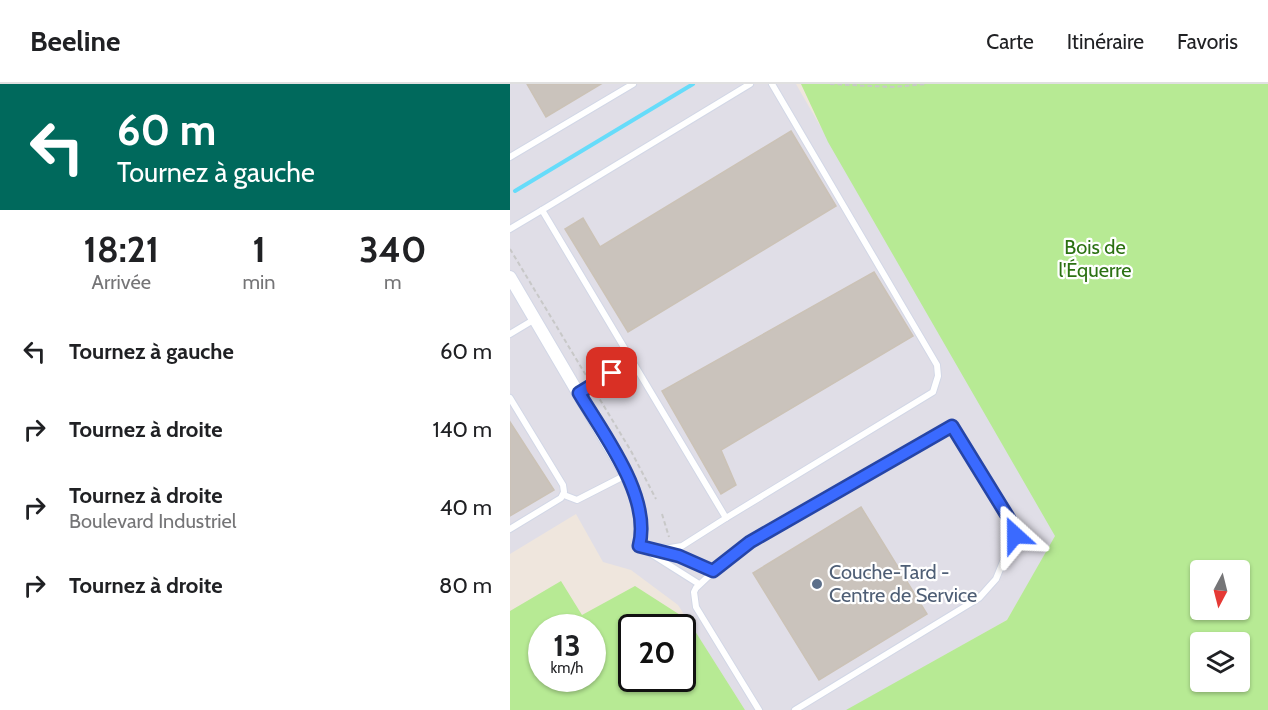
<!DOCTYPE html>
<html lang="fr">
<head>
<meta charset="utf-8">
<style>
  :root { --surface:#fff; --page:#f2f2f2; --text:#202124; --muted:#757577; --line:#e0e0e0 }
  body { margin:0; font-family:Cabin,sans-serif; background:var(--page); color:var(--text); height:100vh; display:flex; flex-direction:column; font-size:22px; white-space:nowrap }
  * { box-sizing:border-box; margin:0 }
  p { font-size:20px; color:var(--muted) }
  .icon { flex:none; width:33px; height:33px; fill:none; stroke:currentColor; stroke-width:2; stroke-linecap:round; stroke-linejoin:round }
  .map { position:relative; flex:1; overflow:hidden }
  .details { display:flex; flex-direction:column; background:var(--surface); width:510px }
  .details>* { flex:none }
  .banner { background:#00695c; color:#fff; overflow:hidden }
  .needle { width:39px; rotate:187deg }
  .fabs { position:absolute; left:680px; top:476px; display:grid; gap:12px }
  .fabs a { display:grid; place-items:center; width:60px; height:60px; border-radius:6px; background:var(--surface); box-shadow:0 2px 4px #0004; font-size:30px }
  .speed { position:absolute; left:18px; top:530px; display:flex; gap:12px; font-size:30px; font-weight:700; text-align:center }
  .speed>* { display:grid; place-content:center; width:78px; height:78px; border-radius:50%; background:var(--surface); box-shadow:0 2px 4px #0004; line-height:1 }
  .speed small { font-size:15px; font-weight:400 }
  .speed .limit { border:3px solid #111; border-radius:9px; background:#fff; color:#111 }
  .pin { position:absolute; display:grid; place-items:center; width:51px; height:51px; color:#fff; margin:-26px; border-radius:12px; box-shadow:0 3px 9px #0006 }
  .me { position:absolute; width:66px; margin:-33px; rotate:336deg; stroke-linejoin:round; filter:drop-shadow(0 0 4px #0008) }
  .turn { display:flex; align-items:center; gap:21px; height:126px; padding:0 18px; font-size:27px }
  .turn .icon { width:78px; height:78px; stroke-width:2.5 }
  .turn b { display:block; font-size:42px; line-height:51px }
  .eta { display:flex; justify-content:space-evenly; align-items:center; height:102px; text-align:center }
  .eta b { font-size:36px; font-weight:800; line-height:42px }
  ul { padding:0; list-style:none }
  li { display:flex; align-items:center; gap:18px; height:78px; padding:0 18px }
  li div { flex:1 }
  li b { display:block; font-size:22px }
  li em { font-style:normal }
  header { display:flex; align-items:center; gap:36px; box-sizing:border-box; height:84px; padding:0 30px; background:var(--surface); border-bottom:2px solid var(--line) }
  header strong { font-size:28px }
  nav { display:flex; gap:33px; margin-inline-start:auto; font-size:21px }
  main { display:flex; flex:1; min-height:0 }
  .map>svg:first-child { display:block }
  .industrial { fill:#e0dee7 }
  .green { fill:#b7ea94; fill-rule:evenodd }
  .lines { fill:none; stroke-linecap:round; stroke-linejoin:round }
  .stream { stroke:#66dcfa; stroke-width:4 }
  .building { fill:#cac3bc; stroke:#cbc2b6; stroke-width:1.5 }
  .lane-casing { stroke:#d2d7e6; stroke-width:8 }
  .street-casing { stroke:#d2d7e6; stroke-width:14 }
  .path { stroke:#c8c8c8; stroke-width:2; stroke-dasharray:4.5 3; stroke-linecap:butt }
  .lane { stroke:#fff; stroke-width:6 }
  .street { stroke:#fff; stroke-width:12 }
  .route-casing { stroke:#2645a6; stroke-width:15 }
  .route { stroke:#3a6aff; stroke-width:10 }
  .service-dot { fill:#5c6f8a; stroke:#fff; stroke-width:2 }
  .labels { text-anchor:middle; stroke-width:4.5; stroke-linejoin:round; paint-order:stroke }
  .park-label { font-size:20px; fill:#2c7113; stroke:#fff }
  .service-label { font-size:20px; fill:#4e5e75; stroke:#fff; text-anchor:start }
</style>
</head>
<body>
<header>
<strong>Beeline</strong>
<nav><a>Carte</a><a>Itinéraire</a><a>Favoris</a></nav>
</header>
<main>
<section class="details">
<div class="banner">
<div class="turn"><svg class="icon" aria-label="left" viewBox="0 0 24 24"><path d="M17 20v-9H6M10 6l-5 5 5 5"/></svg><div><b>60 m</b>Tournez à gauche</div></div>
</div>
<div class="eta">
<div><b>18:21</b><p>Arrivée</p></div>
<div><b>1</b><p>min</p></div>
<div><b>340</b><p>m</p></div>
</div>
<ul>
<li><svg class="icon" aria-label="left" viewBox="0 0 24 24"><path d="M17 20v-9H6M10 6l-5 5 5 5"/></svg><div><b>Tournez à gauche</b></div><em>60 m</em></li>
<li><svg class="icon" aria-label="right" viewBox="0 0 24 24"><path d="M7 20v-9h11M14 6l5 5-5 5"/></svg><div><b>Tournez à droite</b></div><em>140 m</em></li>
<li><svg class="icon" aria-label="right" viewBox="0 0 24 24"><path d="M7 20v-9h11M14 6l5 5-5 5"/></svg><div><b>Tournez à droite</b><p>Boulevard Industriel</p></div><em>40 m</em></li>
<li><svg class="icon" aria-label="right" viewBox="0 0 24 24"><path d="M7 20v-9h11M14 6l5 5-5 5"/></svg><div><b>Tournez à droite</b></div><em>80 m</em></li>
</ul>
</section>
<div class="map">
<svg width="758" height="626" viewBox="0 0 758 626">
  <rect width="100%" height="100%" fill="#efe6dd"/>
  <polygon class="industrial" points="0,0 286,0 546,452 497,536 337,626 235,626 168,521 121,486 93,478 66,430 0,470"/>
  <g class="green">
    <path d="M291,0H758V626H336L497,536L545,452L318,58ZM690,486H729V525H690ZM690,558H729V597H690Z"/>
    <path d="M51,497L72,531L125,502L178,536L235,626H0V527ZM32,543H82V594H32ZM122,543H172V594H122Z"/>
  </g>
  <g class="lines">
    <polyline class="stream" points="5,107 183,0"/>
  </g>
  <g class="building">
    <polygon points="17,0 91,0 36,33"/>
    <polygon points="281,47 326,122 118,248 55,145 73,134 90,163"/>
    <polygon points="364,188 403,252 211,366 226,401 211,410 152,307"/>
    <polygon points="0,338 44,406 0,432"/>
    <polygon points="351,423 417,530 309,596 243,489"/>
  </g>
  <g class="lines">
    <defs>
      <g id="lane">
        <polyline points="0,73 123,0"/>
        <polyline points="32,126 240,0"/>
        <polyline points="0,145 32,126 216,434 172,462 160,464 129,462"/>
        <polyline points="0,250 25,235"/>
        <polyline points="69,309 122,277"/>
        <polyline points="0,314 53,401 54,408 51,414 0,445"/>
        <polyline points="54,411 67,416 116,391"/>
        <polyline points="216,434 423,308 428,292 427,281 262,0"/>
        <polyline points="132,464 189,500"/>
        <polyline points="147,467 169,472 203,487"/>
        <polyline points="249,626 186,523 184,508 186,504 221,471 240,458 442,342 506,446 486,495 469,514 285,626"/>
      </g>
      <path id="street" d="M0,193L115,389C127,413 136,436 129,462"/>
    </defs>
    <use href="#lane" class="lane-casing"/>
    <use href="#street" class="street-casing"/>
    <g class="path">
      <polyline points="320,0 383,3 416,0"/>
      <polyline points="0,165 77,293"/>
      <polyline points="86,309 121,367 146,415"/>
      <polyline points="152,430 159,453"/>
    </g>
    <use href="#lane" class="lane"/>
    <use href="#street" class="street"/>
  </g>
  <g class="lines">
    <defs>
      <path id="route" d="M102,289L69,309C93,350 142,412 129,462L169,472L203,487L240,458L442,342L506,446L505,451"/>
    </defs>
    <use href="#route" class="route-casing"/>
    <use href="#route" class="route"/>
  </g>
  <circle class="service-dot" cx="307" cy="500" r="6"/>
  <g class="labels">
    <g class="park-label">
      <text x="585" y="170">Bois de<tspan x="585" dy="23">l'Équerre</tspan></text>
    </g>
    <g class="service-label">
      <text x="319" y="495">Couche-Tard -<tspan x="319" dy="23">Centre de Service</tspan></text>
    </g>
  </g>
</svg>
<div class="fabs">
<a><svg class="needle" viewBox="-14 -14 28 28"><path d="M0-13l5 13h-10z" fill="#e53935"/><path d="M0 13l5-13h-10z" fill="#757577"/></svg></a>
<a><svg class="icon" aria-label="layers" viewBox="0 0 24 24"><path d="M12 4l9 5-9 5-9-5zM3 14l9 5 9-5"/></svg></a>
</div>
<div class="speed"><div>13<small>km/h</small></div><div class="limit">20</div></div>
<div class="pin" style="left:102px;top:289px;background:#d93025"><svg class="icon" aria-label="arrive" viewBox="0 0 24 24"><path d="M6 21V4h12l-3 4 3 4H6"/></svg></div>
<svg class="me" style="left:505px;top:451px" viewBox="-20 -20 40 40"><path d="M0-17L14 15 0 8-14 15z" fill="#3a6aff" stroke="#fff" stroke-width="4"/></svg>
</div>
</main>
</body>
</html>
